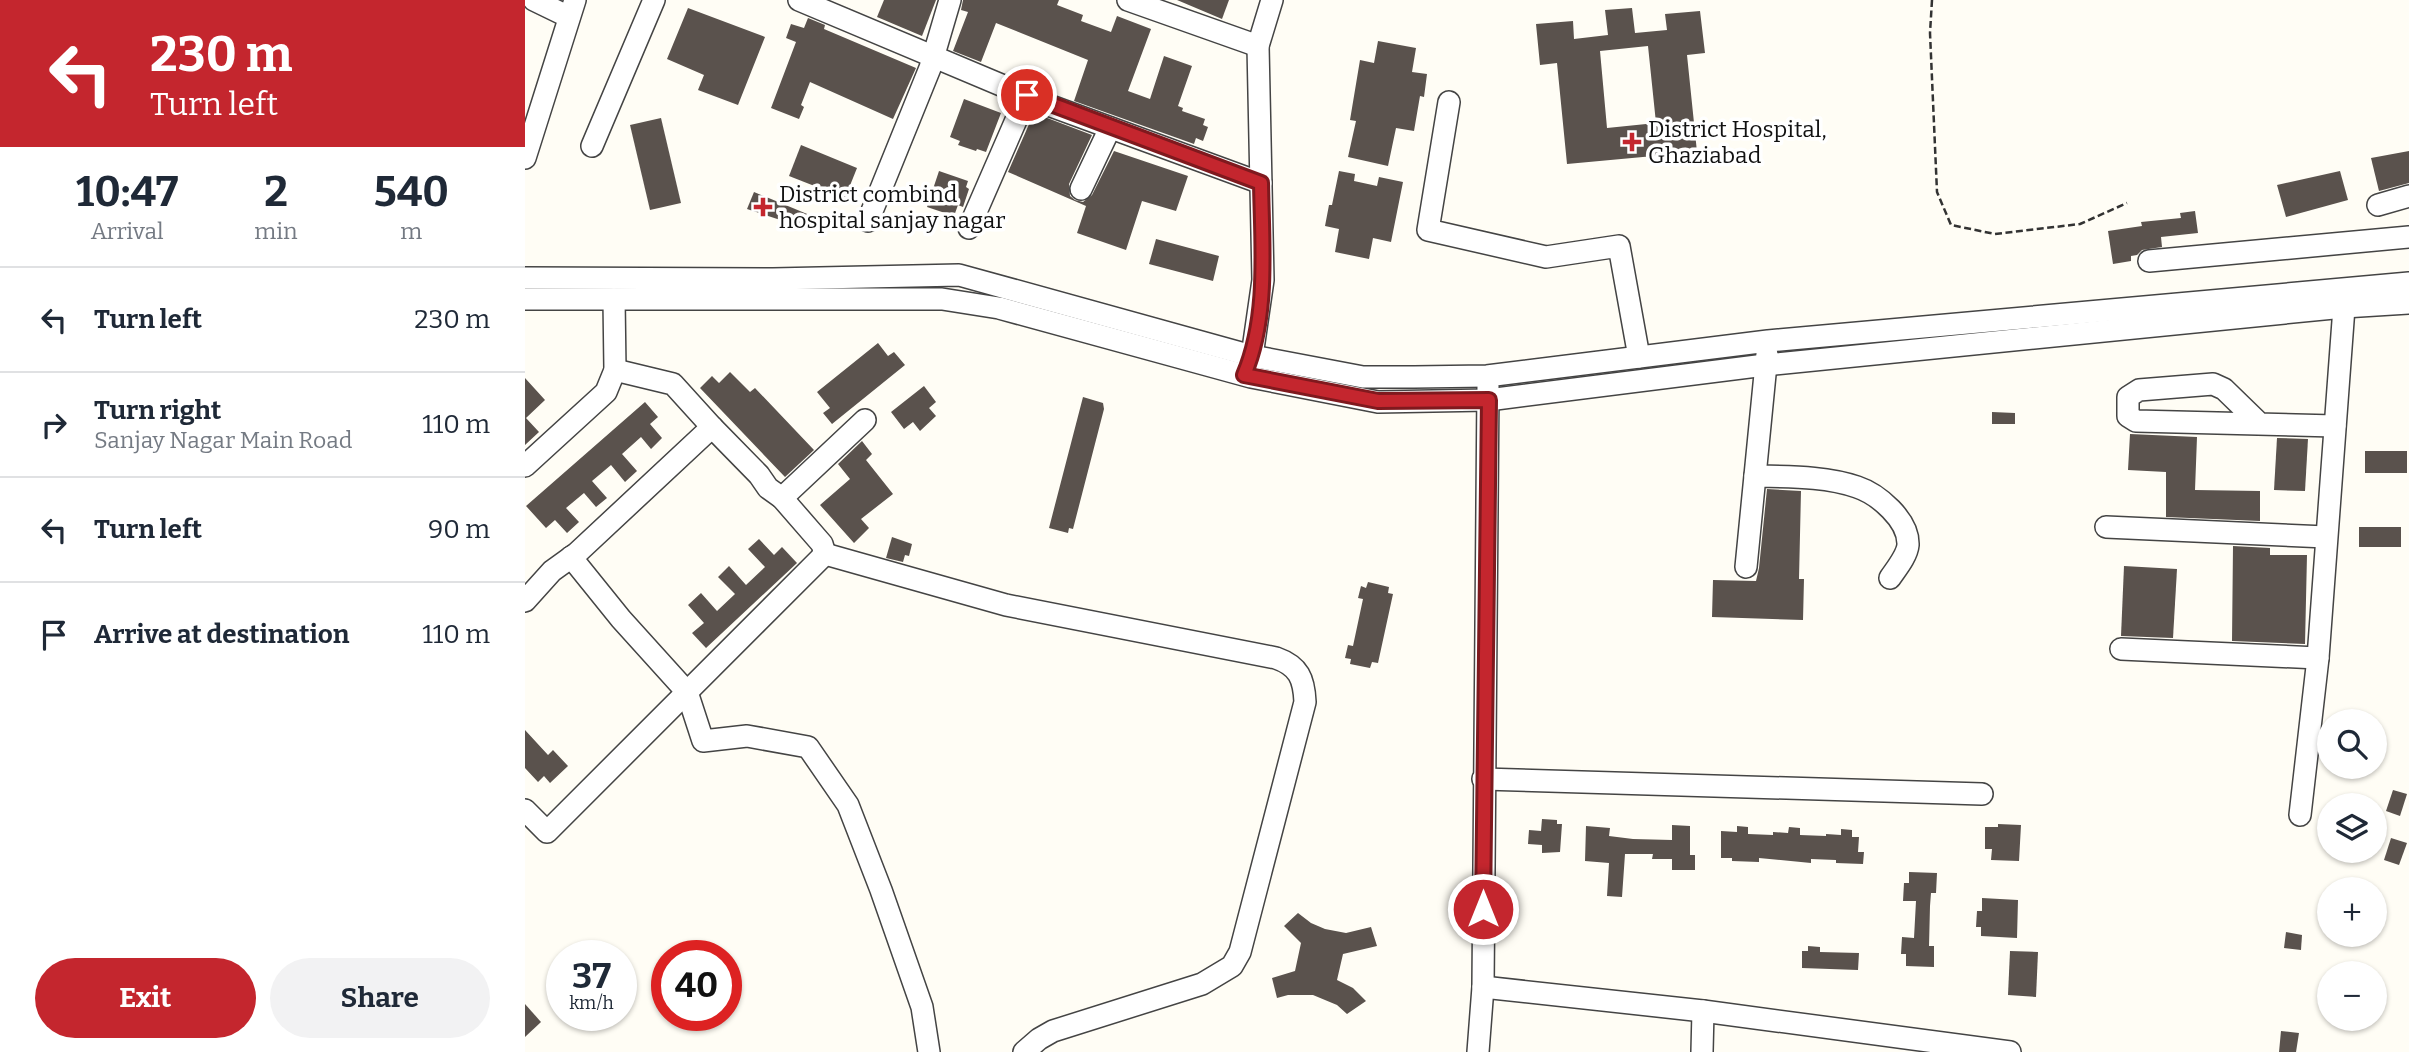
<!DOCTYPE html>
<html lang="en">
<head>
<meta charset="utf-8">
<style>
  :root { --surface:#fff; --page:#f2f2f3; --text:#1f2937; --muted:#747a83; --line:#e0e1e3; --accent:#c4262e }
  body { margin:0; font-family:Bitter,serif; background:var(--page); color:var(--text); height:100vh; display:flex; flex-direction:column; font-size:26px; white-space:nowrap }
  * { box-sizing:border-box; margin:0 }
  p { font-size:23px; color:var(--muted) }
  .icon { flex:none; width:38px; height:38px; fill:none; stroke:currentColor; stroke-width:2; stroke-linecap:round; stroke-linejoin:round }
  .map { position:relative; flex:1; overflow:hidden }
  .side { display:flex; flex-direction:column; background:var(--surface); width:525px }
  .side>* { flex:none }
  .top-card { background:#c4262e; color:#fff; overflow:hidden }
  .fabs { position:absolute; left:1792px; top:709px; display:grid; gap:14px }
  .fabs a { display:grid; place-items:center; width:70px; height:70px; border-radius:50%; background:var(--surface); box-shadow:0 2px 5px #0004; font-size:35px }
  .speed { position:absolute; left:21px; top:940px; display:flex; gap:14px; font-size:35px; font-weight:700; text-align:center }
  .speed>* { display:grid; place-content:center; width:91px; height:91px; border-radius:50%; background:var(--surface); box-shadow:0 2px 5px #0004; line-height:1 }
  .speed small { font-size:18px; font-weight:400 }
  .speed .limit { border:10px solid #d22; background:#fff; color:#111 }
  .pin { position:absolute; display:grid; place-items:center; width:60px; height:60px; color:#fff; margin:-30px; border:4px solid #fff; border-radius:50%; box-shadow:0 2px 7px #0007 }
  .me { position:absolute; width:77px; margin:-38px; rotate:0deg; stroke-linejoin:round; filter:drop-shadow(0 0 5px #0008) }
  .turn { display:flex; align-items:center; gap:24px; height:147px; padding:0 35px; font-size:32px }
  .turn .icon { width:91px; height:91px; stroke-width:2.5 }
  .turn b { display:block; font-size:49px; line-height:60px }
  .eta { display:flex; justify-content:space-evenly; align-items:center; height:119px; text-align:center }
  .eta b { font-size:42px; font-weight:700; line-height:49px }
  .button { display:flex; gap:14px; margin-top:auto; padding:14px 35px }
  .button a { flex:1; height:80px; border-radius:42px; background:var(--accent); color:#fff; font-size:28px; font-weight:700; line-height:80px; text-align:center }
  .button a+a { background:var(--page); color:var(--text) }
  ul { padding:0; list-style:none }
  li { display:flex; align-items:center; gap:21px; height:105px; padding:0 35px; border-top:2px solid var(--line) }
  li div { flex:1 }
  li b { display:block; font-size:26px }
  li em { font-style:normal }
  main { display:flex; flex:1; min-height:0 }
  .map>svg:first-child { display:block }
  .building { fill:#5a524d; fill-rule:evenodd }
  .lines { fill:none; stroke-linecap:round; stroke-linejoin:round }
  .minor-casing { stroke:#444; stroke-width:24 }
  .path { stroke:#333; stroke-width:2.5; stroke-dasharray:7 3.5; stroke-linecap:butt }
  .minor { stroke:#fff; stroke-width:21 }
  .route-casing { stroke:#7f191e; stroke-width:18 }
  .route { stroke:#c4262e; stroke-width:12 }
  .poi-dot { fill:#c4262e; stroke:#fff; stroke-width:2.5 }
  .labels { text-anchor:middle; stroke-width:7; stroke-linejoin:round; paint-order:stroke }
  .poi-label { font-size:23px; fill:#111; stroke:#fff; text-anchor:start }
</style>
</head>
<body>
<main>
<section class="side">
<div class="top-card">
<div class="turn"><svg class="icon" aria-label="left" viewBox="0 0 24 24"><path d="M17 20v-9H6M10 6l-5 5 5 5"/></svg><div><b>230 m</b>Turn left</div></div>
</div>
<div class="eta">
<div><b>10:47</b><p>Arrival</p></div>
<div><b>2</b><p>min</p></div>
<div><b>540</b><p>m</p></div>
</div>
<ul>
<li><svg class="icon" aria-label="left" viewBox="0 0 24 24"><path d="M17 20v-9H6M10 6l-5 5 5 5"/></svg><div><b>Turn left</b></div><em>230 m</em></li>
<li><svg class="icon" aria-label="right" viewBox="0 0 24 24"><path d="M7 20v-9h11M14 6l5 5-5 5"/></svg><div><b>Turn right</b><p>Sanjay Nagar Main Road</p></div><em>110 m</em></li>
<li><svg class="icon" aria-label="left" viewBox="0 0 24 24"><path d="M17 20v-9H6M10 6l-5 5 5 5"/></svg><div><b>Turn left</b></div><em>90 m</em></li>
<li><svg class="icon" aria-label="arrive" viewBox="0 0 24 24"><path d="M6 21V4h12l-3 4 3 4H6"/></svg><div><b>Arrive at destination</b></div><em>110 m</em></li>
</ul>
<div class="button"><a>Exit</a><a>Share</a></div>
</section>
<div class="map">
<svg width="1884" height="1052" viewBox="0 0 1884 1052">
  <rect width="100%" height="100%" fill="#fffdf5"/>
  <g class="building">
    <polygon points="359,0 411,0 397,36 352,17"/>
    <polygon points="438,0 534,0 532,5 558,15 556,21 586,32 592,16 626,29 603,91 625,99 639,56 667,66 653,106 658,108 657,111 680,119 678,125 683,127 678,141 671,138 669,144 549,101 563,60 471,23 456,62 428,51 443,12 436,10"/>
    <polygon points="652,0 704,0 697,19"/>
    <polygon points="163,8 240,37 213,105 173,90 179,75 142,59"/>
    <path d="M1107,8L1110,33L1142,30L1140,14L1175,11L1180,53L1162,55L1172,152L1042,164L1032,63L1015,65L1011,24L1048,21L1049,39L1083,35L1080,10ZM1123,46L1131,123L1082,128L1075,51Z"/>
    <polygon points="283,18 300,25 299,29 391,68 368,119 285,82 276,105 279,107 274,119 246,108 271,42 261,38 266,24 279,28"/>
    <polygon points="853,41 891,48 887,72 902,74 899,97 895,96 889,131 871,128 863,166 823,157 831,121 825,120 835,60 849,63"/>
    <polygon points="439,99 476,113 461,152 452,149 451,151 433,145 435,141 425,137"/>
    <polygon points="509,113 567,135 544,184 545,196 550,200 558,202 567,195 589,151 663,176 651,211 617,201 601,250 552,233 561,206 483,172"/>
    <polygon points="136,118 156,203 125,210 105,125"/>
    <polygon points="276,145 332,168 320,198 264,176"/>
    <polygon points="1884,151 1884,183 1854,191 1846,158"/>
    <polygon points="414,171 443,181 441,187 444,189 438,207 433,205 429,216 402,207"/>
    <polygon points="814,171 830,174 829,181 852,186 854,177 878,182 866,242 848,238 844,259 810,252 814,229 800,226 804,205 807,205"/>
    <polygon points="1815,171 1823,200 1761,217 1752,185"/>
    <polygon points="229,192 287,216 283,229 222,209"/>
    <polygon points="1670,211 1673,233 1636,237 1637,247 1617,250 1612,255 1606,256 1606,261 1588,264 1583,231 1617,226 1616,222 1656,218 1655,213"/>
    <polygon points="631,239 694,256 688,281 624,264"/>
    <polygon points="353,343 363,356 369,352 380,365 307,424 298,413 305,408 292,392"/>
    <polygon points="205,372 225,392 230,388 289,450 260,477 175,388 187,376 194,383"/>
    <polygon points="0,378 20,400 1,418 14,432 0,445"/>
    <polygon points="399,386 411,402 404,408 411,416 395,431 388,422 379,429 366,412"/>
    <polygon points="558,397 578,403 579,409 548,529 544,528 543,533 524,528"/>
    <polygon points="120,402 133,417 125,424 137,438 126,449 116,437 97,454 112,471 100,482 86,465 67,481 82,498 71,507 59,493 41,508 54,522 42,533 30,520 21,528 1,506"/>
    <polygon points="1467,412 1490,413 1490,424 1467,424"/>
    <polygon points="1605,434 1672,437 1670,490 1735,491 1735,521 1641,517 1641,472 1603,470"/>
    <polygon points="1752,438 1783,439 1780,491 1749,490"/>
    <polygon points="337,441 347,454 341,460 368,494 336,519 344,528 329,543 295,505 325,479 313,464"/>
    <rect x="1840" y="451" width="42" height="22"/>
    <polygon points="1242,489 1276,491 1274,579 1279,579 1278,620 1187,617 1188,580 1231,581 1234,568"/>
    <rect x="1834" y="527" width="42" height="20"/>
    <polygon points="367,537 387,544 384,556 380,555 378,562 361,558"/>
    <polygon points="234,539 249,555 257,547 272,563 181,648 167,633 179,623 163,605 176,593 192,611 210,594 193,577 204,566 221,585 240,567 223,549"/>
    <polygon points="1708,546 1745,548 1745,555 1782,555 1780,644 1707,641"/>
    <polygon points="1599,566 1652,569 1648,638 1596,636"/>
    <polygon points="843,582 864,587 863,593 868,594 853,663 847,662 845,668 825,664 826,659 820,658 823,645 828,646 838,599 833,598 836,586 841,588"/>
    <polygon points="0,730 23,755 28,750 43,766 25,783 19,776 13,782 0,768"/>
    <polygon points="1868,790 1882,794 1875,816 1861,811"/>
    <polygon points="1017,819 1032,820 1032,824 1037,824 1035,852 1017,853 1017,845 1003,844 1004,830 1016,831"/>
    <polygon points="1473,824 1496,825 1494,861 1466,860 1467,849 1460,849 1460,827 1473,827"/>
    <polygon points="1147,825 1165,826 1165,855 1170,855 1170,870 1147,870 1147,859 1127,859 1128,854 1100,854 1097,897 1082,896 1084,863 1060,861 1061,826 1085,828 1084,836 1108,839 1147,840"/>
    <polygon points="1212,826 1223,827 1223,834 1248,835 1248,832 1263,833 1264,827 1275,828 1275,835 1301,836 1301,834 1316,835 1316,829 1327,830 1327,837 1334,837 1333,852 1339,852 1338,864 1311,863 1311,860 1286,859 1286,863 1234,858 1234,862 1207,861 1207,858 1196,858 1196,831 1212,832"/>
    <polygon points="1866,838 1882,843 1874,865 1859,860"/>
    <polygon points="1384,872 1412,873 1411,893 1406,893 1405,906 1404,946 1409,946 1409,967 1381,966 1381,954 1376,954 1377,937 1389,938 1391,901 1378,901 1379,883 1384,883"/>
    <polygon points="1457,898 1493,900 1492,938 1456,936 1456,927 1451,927 1452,911 1457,911"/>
    <polygon points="773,913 786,923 800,929 821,933 846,927 852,946 818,954 812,980 828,988 841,1001 822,1014 812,1005 788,995 763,995 752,998 747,978 770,971 776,943 759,926"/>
    <polygon points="1761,932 1777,935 1776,950 1759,948"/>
    <polygon points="1283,946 1295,947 1295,952 1334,953 1333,970 1277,968 1277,951 1283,951"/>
    <polygon points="1485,951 1513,952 1511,997 1483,995"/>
    <polygon points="0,1004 16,1022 0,1037"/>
    <polygon points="1756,1031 1774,1033 1771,1052 1754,1052"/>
  </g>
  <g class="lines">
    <defs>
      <g id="minor">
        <polyline points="9,0 44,17"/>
        <polyline points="274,0 526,106 736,183"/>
        <polyline points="603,0 733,46"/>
        <polyline points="924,102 903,230 1021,257 1094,246 1114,357"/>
        <polyline points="67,146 129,0"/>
        <polyline points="0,158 50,0"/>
        <polyline points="556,189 585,128"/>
        <polyline points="1853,205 1884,196"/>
        <polyline points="343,221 405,68 425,0"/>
        <polyline points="444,228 502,95"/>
        <polyline points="1624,261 1884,237"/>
        <polyline points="0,278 248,279 434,275 727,356 838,377 889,377 962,376 1243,341 1884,283"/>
        <polyline points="0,299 417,299 474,308 726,377 853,402 963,400 1240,365 1819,307 1884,303"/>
        <polyline points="723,366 727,356 738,280 733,46 747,0"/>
        <polyline points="90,370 148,384 187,427 234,475 243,488 257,498 297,544 300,554"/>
        <polyline points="1735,424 1699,389 1688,384 1614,390 1603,397 1603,416 1611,421 1810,426"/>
        <polyline points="0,466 81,392 90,370 89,299"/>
        <path d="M1230,476C1263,477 1300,476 1332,487C1353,494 1384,520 1383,545C1382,556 1371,569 1365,578"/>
        <polyline points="257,498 340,420"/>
        <polyline points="1581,527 1801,537"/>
        <path d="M300,554L481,605L751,658C774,666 779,679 780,702L715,952L707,966L677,984L528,1031L514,1039L499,1052"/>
        <polyline points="46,557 96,619 162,692 178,741 222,736 283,747 323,805 356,890 397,1007 404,1052"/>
        <polyline points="1221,567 1242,354"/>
        <polyline points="0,601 27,571 52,553 187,427"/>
        <polyline points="1596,649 1793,658"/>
        <polyline points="958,779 1457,794"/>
        <polyline points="0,810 22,832 300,554"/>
        <polyline points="1775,815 1793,658 1820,294"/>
        <polyline points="958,987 1178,1011 1485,1052"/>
        <polyline points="953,1052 958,987 963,386"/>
        <polyline points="1177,1052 1178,1011"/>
      </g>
    </defs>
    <use href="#minor" class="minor-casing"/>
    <polyline class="path" points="1407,0 1405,33 1412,192 1426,225 1470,234 1555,224 1602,203"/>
    <use href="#minor" class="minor"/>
  </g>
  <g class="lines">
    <defs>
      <path id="route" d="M502,95L736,183C737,246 744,316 719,375L853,401L964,400L958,909"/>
    </defs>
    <use href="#route" class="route-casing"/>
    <use href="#route" class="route"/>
  </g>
  <g class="poi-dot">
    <path d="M1103.5 131.5h7v7h7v7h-7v7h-7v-7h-7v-7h7z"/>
    <path d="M234.5 196.5h7v7h7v7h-7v7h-7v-7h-7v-7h7z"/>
  </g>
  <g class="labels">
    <g class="poi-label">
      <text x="1123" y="137">District Hospital,<tspan x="1123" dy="26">Ghaziabad</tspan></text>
      <text x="254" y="202">District combind<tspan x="254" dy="26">hospital sanjay nagar</tspan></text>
    </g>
  </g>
</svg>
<div class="fabs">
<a><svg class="icon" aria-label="search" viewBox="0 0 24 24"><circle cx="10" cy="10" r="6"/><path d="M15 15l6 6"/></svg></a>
<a><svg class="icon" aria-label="layers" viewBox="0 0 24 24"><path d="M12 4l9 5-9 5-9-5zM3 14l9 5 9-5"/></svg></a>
<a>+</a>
<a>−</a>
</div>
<div class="speed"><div>37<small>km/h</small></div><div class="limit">40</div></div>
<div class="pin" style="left:502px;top:95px;background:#d93025"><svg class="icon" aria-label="arrive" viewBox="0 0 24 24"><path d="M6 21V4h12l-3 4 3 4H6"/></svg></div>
<svg class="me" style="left:958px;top:909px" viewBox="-20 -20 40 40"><circle r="17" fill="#c4262e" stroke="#fff" stroke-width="3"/><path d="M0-11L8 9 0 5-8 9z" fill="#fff"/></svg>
</div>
</main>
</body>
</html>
